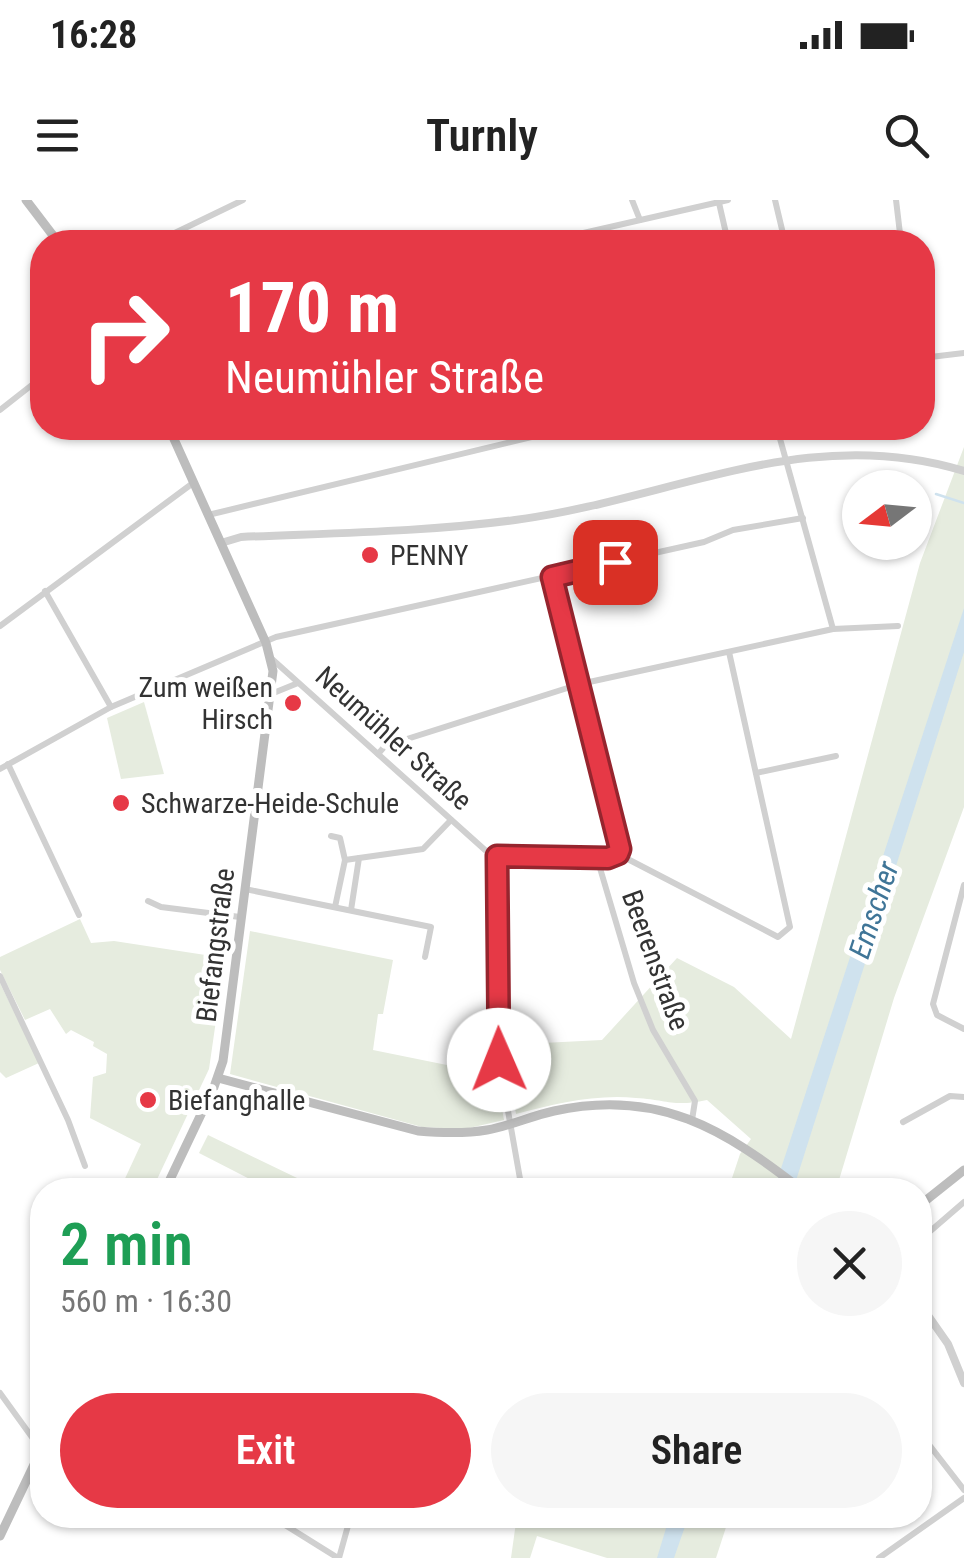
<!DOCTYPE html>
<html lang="en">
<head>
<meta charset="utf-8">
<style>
  :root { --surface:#fff; --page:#f6f6f6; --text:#222; --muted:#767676; --accent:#e63946 }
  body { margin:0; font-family:"Roboto Condensed",sans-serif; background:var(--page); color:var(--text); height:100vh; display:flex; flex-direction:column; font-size:38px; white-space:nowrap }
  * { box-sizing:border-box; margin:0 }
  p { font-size:32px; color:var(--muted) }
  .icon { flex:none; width:55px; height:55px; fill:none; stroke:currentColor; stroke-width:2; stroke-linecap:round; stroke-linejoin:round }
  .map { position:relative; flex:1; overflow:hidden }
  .side { position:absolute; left:30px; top:978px; width:902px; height:350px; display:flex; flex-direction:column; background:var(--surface); border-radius:40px; box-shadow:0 2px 8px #0004 }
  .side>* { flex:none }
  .hud { position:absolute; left:30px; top:30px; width:905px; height:210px; border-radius:40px; box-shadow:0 2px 8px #0004; background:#e63946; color:#fff; overflow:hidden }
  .needle { width:65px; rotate:254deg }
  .buttons { position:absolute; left:842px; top:270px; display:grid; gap:20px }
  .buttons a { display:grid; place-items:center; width:90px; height:90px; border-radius:50%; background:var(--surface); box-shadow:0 2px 8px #0004; font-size:50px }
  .pin { position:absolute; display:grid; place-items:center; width:85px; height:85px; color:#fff; margin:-42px; border-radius:20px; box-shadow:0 5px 15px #0006 }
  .me { position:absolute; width:110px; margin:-55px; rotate:359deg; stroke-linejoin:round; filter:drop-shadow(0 0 8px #0008) }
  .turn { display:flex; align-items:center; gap:35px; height:210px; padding:0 30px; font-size:45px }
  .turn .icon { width:130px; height:130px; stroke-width:2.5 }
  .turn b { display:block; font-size:70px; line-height:85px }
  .round { display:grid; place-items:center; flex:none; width:105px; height:105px; border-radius:52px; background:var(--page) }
  .headline { display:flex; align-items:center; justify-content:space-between; height:170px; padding:0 30px }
  h1 { font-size:60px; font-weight:600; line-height:75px; color:#1e9e55 }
  .button { display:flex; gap:20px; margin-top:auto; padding:20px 30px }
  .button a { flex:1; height:115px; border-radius:60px; background:var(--accent); color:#fff; font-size:40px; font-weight:600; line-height:115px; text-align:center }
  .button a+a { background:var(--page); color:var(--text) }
  .status { display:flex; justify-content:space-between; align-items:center; height:70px; padding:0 50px; background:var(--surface); direction:ltr }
  .status svg { height:28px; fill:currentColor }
  header { display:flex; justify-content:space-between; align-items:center; height:130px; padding:0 30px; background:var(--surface); font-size:45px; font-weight:600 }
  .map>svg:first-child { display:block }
  .green { fill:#e6ecdf }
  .water { fill:#cfe2ee }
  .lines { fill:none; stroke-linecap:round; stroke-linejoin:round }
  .stream { stroke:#cfe2ee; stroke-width:2.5 }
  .minor { stroke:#d0d0d0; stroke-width:6 }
  .tertiary { stroke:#d0d0d0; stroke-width:8 }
  .secondary { stroke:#bdbdbd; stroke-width:9 }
  .route-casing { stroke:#96252e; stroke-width:25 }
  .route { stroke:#e63946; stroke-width:18 }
  .poi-dot { fill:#e63946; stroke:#fff; stroke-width:4 }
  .labels { text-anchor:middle; stroke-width:10; stroke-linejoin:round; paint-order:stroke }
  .poi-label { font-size:28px; fill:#333; stroke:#fff; text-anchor:start }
  .street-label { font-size:28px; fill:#333; stroke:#fff }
  .water-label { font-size:30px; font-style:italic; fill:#3f7597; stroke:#fff }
</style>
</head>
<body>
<div class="status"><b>16:28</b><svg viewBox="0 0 49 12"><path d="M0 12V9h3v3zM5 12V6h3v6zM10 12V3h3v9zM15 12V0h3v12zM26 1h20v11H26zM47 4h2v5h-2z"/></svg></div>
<header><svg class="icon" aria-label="menu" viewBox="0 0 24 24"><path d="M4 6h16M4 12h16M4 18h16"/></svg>Turnly<svg class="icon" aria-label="search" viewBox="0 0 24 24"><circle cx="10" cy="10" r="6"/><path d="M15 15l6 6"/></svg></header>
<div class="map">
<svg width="964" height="1358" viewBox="0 0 964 1358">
  <rect width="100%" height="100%" fill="#fff"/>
  <g class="green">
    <path d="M964,247V607L894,798L836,990H728L740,954L751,939L707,900C673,907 668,900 636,898C595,894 555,904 516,914L504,845L602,840L677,758L734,787L791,839L920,363Z"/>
    <polygon points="144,502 164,574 121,579 107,518"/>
    <polygon points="80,719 91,743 114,741 225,758 209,869 152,990 130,990 122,985 141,944 90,918 93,877 106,873 107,854 93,846 94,842 71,830 66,834 50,809 25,820 0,770 0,757"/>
    <polygon points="250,731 393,760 383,814 378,814 373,850 496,875 504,920 465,929 422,927 230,874"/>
    <polygon points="0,783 39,863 6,878 0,872"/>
    <polygon points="208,935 322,990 264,990 265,987 199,953"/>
    <polygon points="517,1315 730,1315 716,1358 607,1358 537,1336 530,1358 511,1358"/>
  </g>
  <g class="water">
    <polygon points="964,408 964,452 793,990 774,990"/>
    <polygon points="670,1315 689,1315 674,1358 657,1358"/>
  </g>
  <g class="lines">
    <polyline class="stream" points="936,294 964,303"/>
    <g class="minor">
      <polyline points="632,0 640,20"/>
      <polyline points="775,0 785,42"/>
      <polyline points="896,0 901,42"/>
      <polyline points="719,3 728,42"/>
      <polyline points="156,42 243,0"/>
      <polyline points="544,42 728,0"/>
      <polyline points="922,158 964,153"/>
      <polyline points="0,210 42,177"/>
      <polyline points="777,228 833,429"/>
      <polyline points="171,233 192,228"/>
      <polyline points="208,315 569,228"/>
      <polyline points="552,377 620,640 618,654"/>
      <polyline points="45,391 111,507"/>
      <polyline points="0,426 193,283"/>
      <polyline points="272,459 485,650 497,656 608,658 618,654 778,737 790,727 729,452"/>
      <polyline points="271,494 298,483"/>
      <polyline points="378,554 385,546 580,484 833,429 898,426"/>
      <polyline points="8,564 79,715"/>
      <polyline points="0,569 111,507 276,437 704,342 733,330 803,318"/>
      <polyline points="756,573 836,556"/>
      <polyline points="331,636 340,638 345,660"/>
      <polyline points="497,656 499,860 522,990"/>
      <polyline points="597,658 634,783 653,830 695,901 692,920"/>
      <polyline points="964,685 933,804 937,815 964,829"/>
      <polyline points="245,689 431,727 425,757"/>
      <polyline points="148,701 161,707 240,717"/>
      <polyline points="335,707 345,660 359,658"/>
      <polyline points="351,710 359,658 423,649 451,620"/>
      <polyline points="0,776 68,920 85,966"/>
      <polyline points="903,922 950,896 964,897"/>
      <polyline points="524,990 586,983 642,990"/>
      <polyline points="920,1040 964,1002"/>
      <polyline points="0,1193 34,1240 42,1245"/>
      <polyline points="920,1233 964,1290"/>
      <polyline points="269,1315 338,1358"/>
      <polyline points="339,1358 351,1315"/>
      <polyline points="879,1358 964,1298"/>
    </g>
    <g class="tertiary">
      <path d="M221,343L241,337C332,333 425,332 515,320C669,300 806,222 964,271"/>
      <polyline points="920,1104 948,1144 964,1183"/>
    </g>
    <g class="secondary">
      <polyline points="26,0 58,42"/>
      <path d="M218,878L418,931C441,933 464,934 487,930C510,926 531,916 554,911C658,888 724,929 802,990"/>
      <polyline points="165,990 214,887 223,861 273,471 266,443 169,228"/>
      <polyline points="920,1005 964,970"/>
      <polyline points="0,1336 42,1248"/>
    </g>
  </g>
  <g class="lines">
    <defs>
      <polyline id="route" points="499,860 497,656 608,658 618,654 620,649 552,377 615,362"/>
    </defs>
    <use href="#route" class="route-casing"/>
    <use href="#route" class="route"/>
  </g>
  <g class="poi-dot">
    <circle cx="370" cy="355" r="10"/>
    <circle cx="293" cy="503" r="10"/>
    <circle cx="121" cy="603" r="10"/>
    <circle cx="148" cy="900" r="10"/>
  </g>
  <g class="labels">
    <g class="poi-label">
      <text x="390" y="365">PENNY</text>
      <text x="273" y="497" text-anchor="end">Zum weißen<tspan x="273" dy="32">Hirsch</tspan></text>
      <text x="141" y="613">Schwarze-Heide-Schule</text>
      <text x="168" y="910">Biefanghalle</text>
    </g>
    <g class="street-label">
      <text transform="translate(394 538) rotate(42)" y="10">Neumühler Straße</text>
      <text transform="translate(215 745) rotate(-83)" y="10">Biefangstraße</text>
      <text transform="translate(656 760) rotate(70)" y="10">Beerenstraße</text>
    </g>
    <g class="water-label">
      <text transform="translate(874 710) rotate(-72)" y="10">Emscher</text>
    </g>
  </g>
</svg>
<div class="buttons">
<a><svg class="needle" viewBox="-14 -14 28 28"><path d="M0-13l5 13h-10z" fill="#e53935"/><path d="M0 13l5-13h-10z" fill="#767676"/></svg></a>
</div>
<div class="pin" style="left:615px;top:362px;background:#d93025"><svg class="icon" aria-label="arrive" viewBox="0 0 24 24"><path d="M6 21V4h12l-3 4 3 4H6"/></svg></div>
<svg class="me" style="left:499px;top:860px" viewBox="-20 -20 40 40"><circle r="19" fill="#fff"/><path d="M0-13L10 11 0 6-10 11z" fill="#e63946"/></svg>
<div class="hud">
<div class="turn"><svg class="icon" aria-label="right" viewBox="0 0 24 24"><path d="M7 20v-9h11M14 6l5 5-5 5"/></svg><div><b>170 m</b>Neumühler Straße</div></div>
</div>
<section class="side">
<div class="headline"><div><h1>2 min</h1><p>560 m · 16:30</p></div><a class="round"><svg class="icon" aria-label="close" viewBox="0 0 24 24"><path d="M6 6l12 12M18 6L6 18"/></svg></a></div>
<div class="button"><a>Exit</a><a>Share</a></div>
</section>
</div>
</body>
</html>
